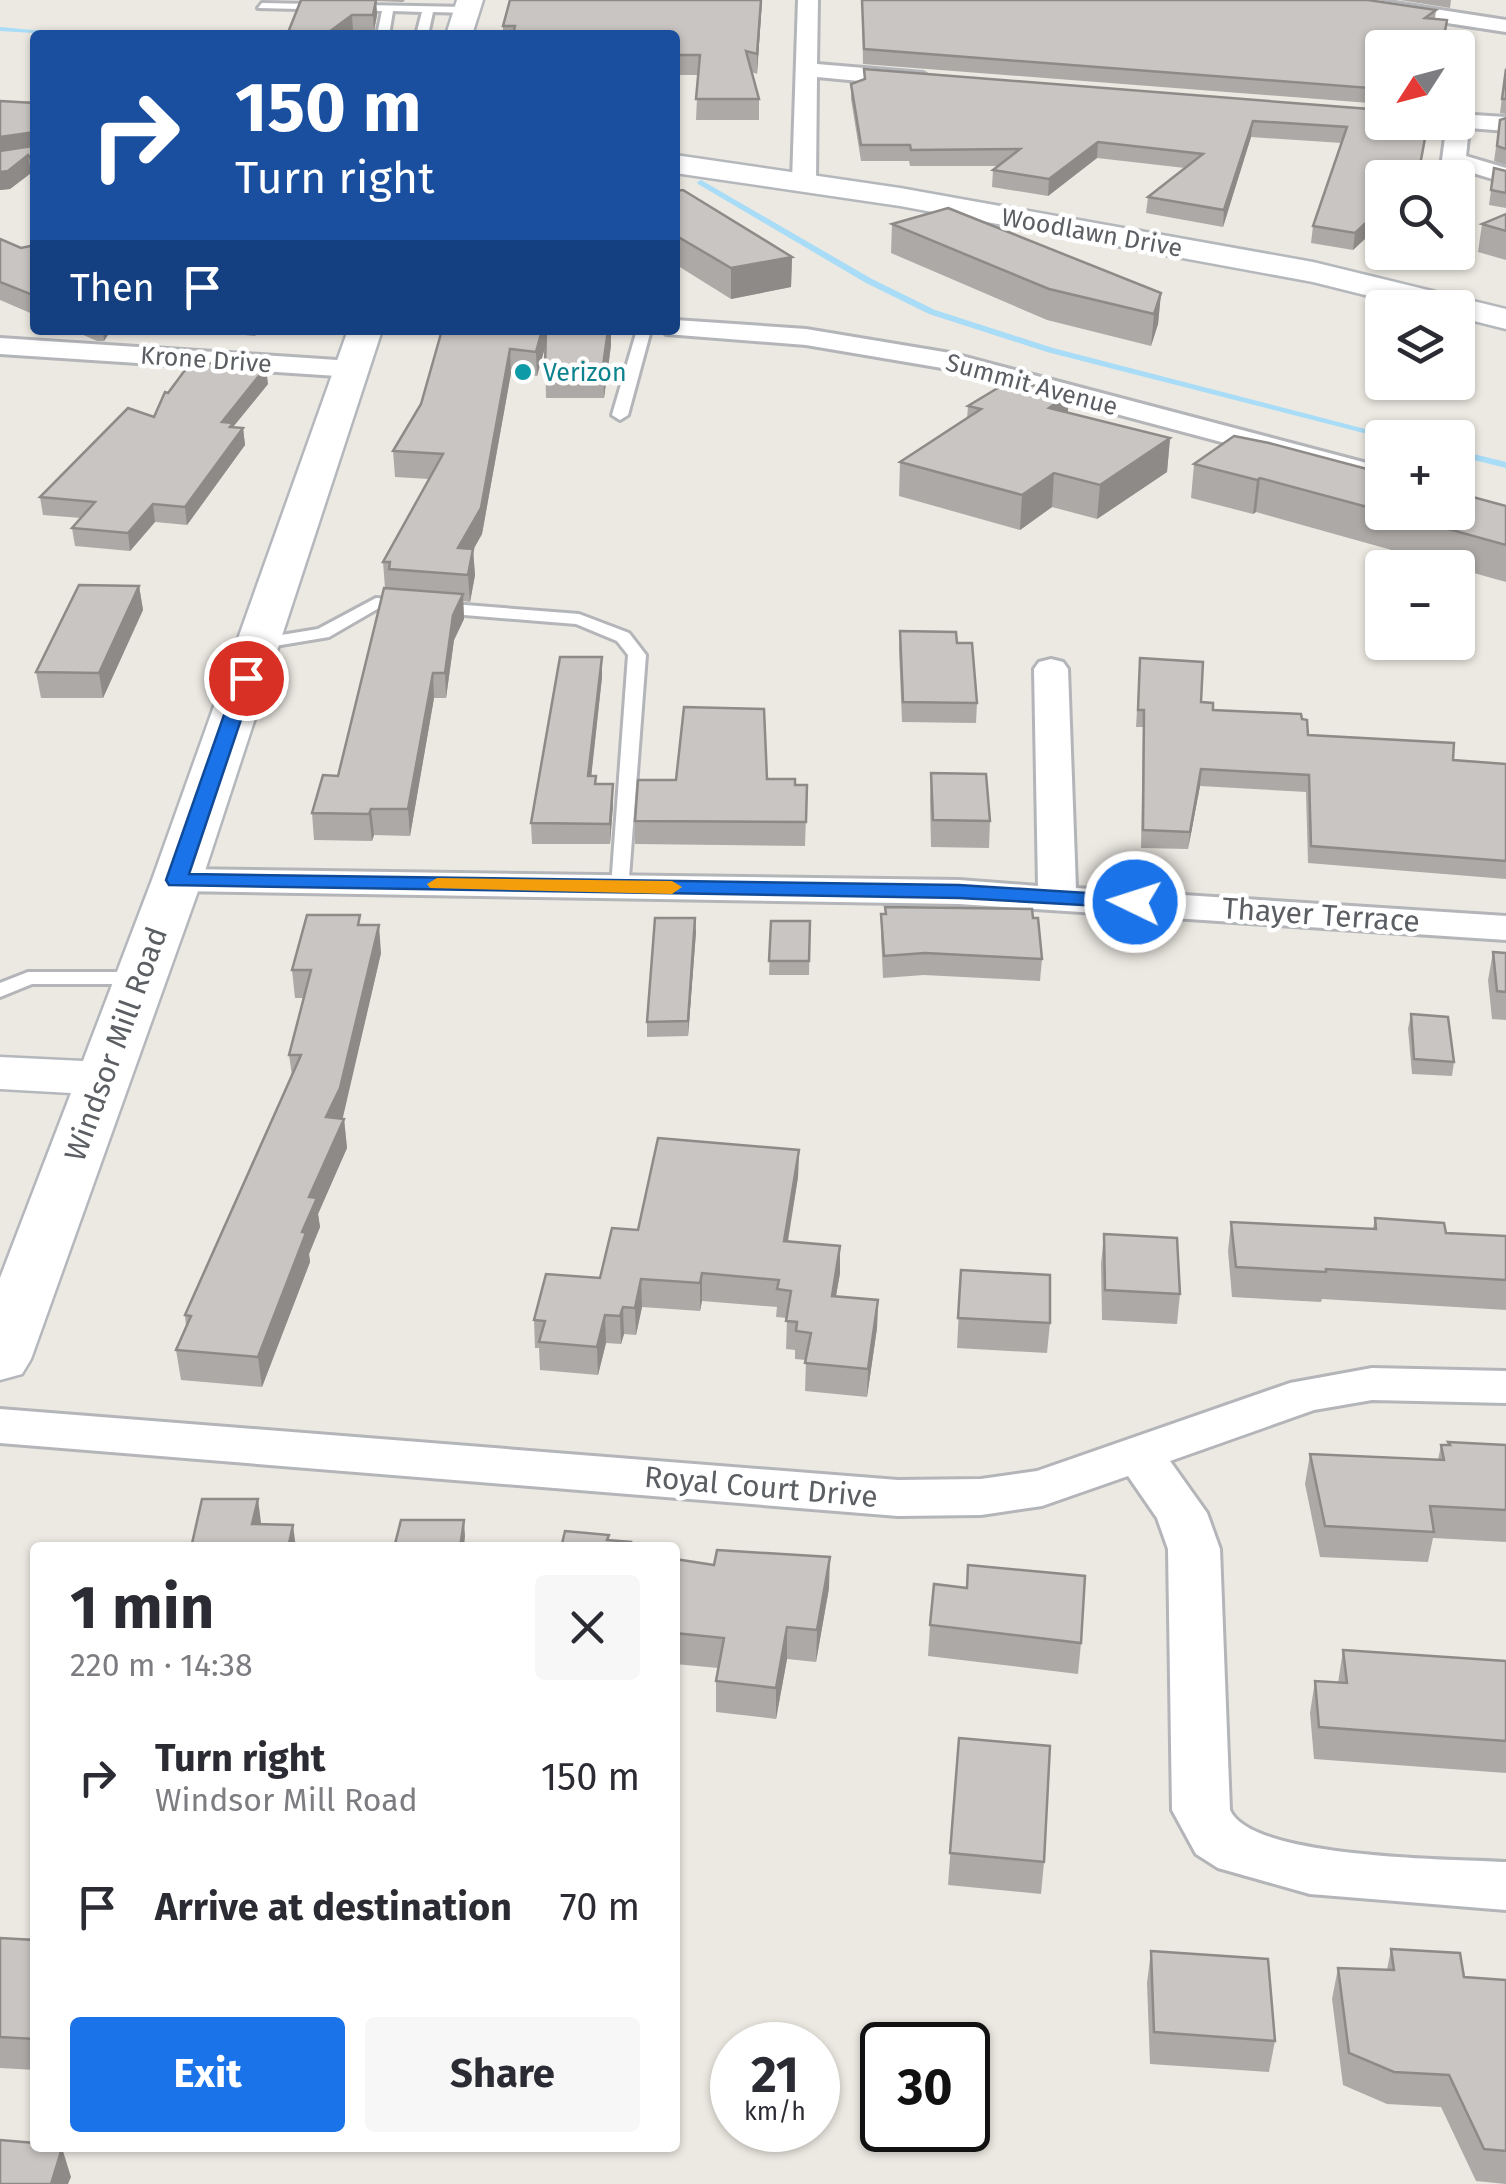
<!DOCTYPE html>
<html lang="en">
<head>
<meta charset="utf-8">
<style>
  :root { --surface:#fff; --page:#f7f7f7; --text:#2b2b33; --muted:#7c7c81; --accent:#1a73e8 }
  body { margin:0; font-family:"Fira Sans",sans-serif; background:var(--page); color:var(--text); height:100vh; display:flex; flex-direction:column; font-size:38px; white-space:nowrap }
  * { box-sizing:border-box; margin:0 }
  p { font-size:32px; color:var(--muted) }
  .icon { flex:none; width:55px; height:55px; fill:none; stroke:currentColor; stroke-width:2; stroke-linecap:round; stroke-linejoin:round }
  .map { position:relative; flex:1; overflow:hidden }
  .side { position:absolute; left:30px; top:1542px; width:650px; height:610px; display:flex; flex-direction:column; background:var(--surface); border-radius:10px; box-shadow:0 2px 8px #0004 }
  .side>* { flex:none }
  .top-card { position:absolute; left:30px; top:30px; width:650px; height:305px; border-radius:10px; box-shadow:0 2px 8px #0004; background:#1a4fa0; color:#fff; overflow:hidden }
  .needle { width:65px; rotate:234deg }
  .tools { position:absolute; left:1365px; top:30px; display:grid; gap:20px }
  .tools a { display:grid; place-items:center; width:110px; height:110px; border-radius:10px; background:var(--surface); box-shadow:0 2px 8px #0004; font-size:50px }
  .speed { position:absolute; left:710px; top:2022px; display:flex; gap:20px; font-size:50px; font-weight:700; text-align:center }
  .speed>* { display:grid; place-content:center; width:130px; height:130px; border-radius:50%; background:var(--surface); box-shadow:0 2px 8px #0004; line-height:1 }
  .speed small { font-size:25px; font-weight:400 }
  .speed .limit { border:5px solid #111; border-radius:15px; background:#fff; color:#111 }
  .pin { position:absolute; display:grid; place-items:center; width:85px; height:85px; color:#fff; margin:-42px; border:5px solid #fff; border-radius:50%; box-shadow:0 2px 10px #0007 }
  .me { position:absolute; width:110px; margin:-55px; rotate:274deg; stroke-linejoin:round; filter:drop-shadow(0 0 8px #0008) }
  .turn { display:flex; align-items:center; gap:35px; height:210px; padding:0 40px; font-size:45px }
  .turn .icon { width:130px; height:130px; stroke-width:2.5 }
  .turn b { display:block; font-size:70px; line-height:85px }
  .then { display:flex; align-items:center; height:95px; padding:0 40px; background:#0003; gap:20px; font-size:38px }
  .round { display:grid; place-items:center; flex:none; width:105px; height:105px; border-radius:10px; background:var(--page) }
  .summary { display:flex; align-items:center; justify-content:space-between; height:170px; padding:0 40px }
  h1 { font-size:60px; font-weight:700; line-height:75px }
  .primary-button { display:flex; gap:20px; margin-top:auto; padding:20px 40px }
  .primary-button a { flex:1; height:115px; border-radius:10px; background:var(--accent); color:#fff; font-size:40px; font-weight:700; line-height:115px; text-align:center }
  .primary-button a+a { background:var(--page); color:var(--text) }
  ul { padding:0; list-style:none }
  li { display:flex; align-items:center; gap:30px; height:130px; padding:0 40px }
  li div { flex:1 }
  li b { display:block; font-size:38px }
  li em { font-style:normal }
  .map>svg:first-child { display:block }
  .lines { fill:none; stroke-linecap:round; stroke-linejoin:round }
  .stream { fill:#a8dcf7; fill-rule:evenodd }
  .lane-casing { stroke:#b3b5b9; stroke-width:6 }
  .street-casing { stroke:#b3b5b9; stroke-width:6 }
  .secondary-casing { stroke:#b4b7bb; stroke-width:5 }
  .lane { fill:#fff; fill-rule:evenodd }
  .street { fill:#fff; fill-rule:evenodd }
  .secondary { fill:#fff; fill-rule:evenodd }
  .wall { fill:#ada9a7 }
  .shaded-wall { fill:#8d8a88 }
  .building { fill:#c9c5c2; stroke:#8d8a88; stroke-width:2.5 }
  .route { fill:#1a73e8; stroke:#114b97; stroke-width:2.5 }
  .slow { fill:#f59e0b }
  .culture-dot { fill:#0f9aa8; stroke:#fff; stroke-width:4 }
  .labels { text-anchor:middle; stroke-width:9; stroke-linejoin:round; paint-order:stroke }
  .far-street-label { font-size:25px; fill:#5b5e62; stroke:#fff }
  .far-culture-label { font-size:25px; fill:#0d838f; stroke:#fff; text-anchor:start }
  .street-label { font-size:30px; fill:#5b5e62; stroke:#fff }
</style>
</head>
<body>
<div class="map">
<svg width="1506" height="2184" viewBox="0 0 1506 2184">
  <rect width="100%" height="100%" fill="#ece9e2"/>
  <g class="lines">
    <g class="stream">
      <polygon points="0,27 65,33 68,35 0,31"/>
      <polygon points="164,33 184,33 187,35 161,35"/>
      <polygon points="701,180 872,279 935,310 1053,348 1400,438 1383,438 1047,352 929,314 866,283 698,184 697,182"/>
      <polygon points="1458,450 1506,462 1506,468 1458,456"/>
    </g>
    <defs>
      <g id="lane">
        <polygon points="262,3 467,7 472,10 467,13 433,12 428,35 416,35 422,12 393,11 389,35 377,35 382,11 258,8"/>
        <polygon points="637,330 651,330 628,415 620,420 612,415"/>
        <polygon points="376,598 579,614 629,633 646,655 628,891 614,891 611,887 628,655 617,641 576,624 379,608 329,637 257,649 248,644 257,639 318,629"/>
        <polygon points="28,972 139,972 150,978 139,984 32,984 0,997 0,983"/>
      </g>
      <g id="street">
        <polygon points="798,0 818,0 817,64 923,73 934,80 923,87 817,77 816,181 804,188 792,181"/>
        <polygon points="1326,0 1376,0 1506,20 1506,32 1336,6"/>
        <polygon points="1458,114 1506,117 1506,131 1469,128 1466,156 1506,168 1506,183 1446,165 1442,160 1447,122 1458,122"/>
        <polygon points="675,320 806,329 950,353 1382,467 1382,485 948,369 806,345 666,334 663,330 675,330"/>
        <polygon points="0,338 352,361 366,369 352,377 0,354"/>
        <polygon points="1051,659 1063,662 1068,669 1076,888 1506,916 1506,940 959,904 177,891 164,888 158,880 164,872 177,869 959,880 1038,886 1034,669 1039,662"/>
        <path d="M1372,1368L1506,1371V1403L1372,1400L1314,1410L1170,1461L1207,1513L1220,1549L1230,1810C1251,1859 1454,1859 1506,1862V1910L1310,1894L1218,1868L1196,1854L1172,1810L1168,1549L1157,1518L1128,1476L1042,1506L981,1515L898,1516L0,1443V1409L898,1480L981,1479L1037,1471L1290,1383Z"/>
      </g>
      <g id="secondary">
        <polygon points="457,0 483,0 472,35 446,35"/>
        <polygon points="675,155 900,188 1313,262 1506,309 1506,329 1458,317 1458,308 1417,308 1313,282 900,206 675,173"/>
        <polygon points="348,330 382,330 202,880 31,1359 22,1374 0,1380 0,1278 71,1093 0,1089 0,1057 83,1061 152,880"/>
      </g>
    </defs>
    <use href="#lane" class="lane-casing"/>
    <use href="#street" class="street-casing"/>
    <use href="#secondary" class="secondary-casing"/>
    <use href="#lane" class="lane"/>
    <use href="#street" class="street"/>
    <use href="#secondary" class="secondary"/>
  </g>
  <g class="wall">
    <polygon points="301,0 405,0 403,2 376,1 377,15 374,31 353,31 348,35 287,35"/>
    <polygon points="762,0 757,74 752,72 759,99 759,120 696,120 698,75 675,75 675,35 503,35 503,26"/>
    <polygon points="862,0 1436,10 1435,19 1382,48 1382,104 863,64"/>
    <polygon points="1400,0 1451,0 1450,8"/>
    <polygon points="1506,66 1506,114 1500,113"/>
    <polygon points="35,77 35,97 31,79"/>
    <polygon points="851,84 1382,110 1382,223 1353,250 1311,243 1313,226 1342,143 1251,137 1223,227 1146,213 1148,197 1185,168 1097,158 1048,196 992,187 993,170 999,166 910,166 909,161 861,161 851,99"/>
    <polygon points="0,101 35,103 35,178 31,173 10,189 0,190"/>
    <polygon points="1506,118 1506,165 1494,161 1500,120"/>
    <polygon points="1494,168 1506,171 1506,208 1489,205"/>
    <polygon points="675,191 792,257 791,287 731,299 675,264"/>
    <polygon points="1506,214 1506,260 1478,252 1482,224"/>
    <polygon points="892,224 1161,293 1158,324 1151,346 1047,320 891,253"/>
    <polygon points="0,239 21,248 35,245 35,315 0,300"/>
    <polygon points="72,330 111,330 104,341 97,341"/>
    <polygon points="193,330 260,330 255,336"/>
    <polygon points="442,330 611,345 604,398 546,398 545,347 537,376 511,373 482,534 473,550 475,575 470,602 463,601 464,619 454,640 446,698 434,698 410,836 374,835 372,841 314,840 312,813 338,776 385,588 383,562 429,479 395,477 393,451 421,404"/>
    <polygon points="268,384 233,427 243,428 245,445 187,525 155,522 130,551 75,546 72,528 81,518 43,515 40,497 154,417"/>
    <polygon points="968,406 1068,413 1170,438 1167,472 1097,519 1052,507 1020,530 899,496 900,462 967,419"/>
    <polygon points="1194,464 1382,473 1382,512 1458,512 1506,506 1506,582 1256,512 1253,514 1191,498"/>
    <polygon points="139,586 143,610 103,698 41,698 36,672"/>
    <polygon points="900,631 957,643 977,703 976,723 902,722 899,651"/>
    <polygon points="602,657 602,677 591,776 596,776 596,784 613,804 610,844 532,844 531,823"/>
    <polygon points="1140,658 1213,710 1302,719 1308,735 1453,760 1506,764 1506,879 1308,863 1306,792 1200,786 1188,849 1141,848 1143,727 1136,727"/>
    <polygon points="931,773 990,821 989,848 931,847 930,800"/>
    <polygon points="767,779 795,785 807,785 805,846 635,844 635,821"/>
    <polygon points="885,907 1033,918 1042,959 1040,981 924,975 883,978 881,936 881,914 885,914"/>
    <polygon points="771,921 810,921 809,975 769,975"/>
    <polygon points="361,925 381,953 342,1119 344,1119 347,1148 318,1214 320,1227 309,1254 310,1262 262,1387 181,1380 176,1350 186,1327 185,1315 292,1076 289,1055 304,998 295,998 292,970"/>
    <polygon points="696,932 688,1036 647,1037 647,1022"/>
    <polygon points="1493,952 1506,953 1506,1020 1492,1019 1488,980"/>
    <polygon points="1411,1014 1454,1062 1452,1076 1412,1074 1408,1029"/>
    <polygon points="799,1150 798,1177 788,1242 840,1246 840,1273 836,1296 878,1300 877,1328 867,1397 805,1391 806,1360 795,1359 795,1350 786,1349 787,1318 776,1317 777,1307 702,1301 700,1311 642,1307 636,1335 624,1334 621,1344 606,1343 598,1375 540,1370 539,1348 535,1348 534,1320 600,1278 638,1230"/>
    <polygon points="1375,1218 1446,1233 1506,1236 1506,1310 1322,1299 1321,1302 1232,1297 1228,1251 1231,1222 1373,1229"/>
    <polygon points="1104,1234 1180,1294 1177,1324 1102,1320 1101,1264"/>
    <polygon points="961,1270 1050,1323 1047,1353 957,1348"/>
    <polygon points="1448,1442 1506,1445 1506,1542 1433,1538 1428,1562 1320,1557 1305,1484 1310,1454 1438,1460 1441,1445 1448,1445"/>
    <polygon points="675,1559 829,1588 816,1662 787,1659 776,1719 716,1712 716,1681 718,1668 675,1664"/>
    <polygon points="930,1625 1081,1643 1078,1674 928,1656"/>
    <polygon points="1343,1650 1506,1661 1506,1773 1314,1759 1310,1713 1315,1681 1338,1683"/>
    <polygon points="959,1738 1044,1862 1041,1894 948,1885"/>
    <polygon points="0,1938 35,1940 35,2070 0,2068"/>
    <polygon points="1391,1949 1464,1977 1506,1980 1506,2184 1476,2181 1441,2107 1387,2104 1343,2085 1332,1999 1338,1968 1387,1970"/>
    <polygon points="1151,1951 1275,2041 1269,2072 1150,2064 1147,1983"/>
  </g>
  <g class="shaded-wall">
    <polygon points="376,0 377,15 374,31 373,15"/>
    <polygon points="761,0 762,0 757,74 757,54"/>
    <polygon points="352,15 353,31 348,35 325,35"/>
    <polygon points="1253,121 1251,137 1223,227 1224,210"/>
    <polygon points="35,132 35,150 0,155 0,137"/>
    <polygon points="1098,142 1097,158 1048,196 1049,179"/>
    <polygon points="28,155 31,173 10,189 0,190 0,172"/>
    <polygon points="1382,208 1382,223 1353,250 1355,233"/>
    <polygon points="792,257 791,287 731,299 731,268"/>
    <polygon points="1161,293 1158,324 1151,346 1154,314"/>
    <polygon points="103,330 111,330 104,341"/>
    <polygon points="542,330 550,330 537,376 536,352"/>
    <polygon points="608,330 611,330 611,345 604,398 603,366"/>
    <polygon points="510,349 511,373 482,534 473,550 475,575 470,602 468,575 458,548"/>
    <polygon points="266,367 268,384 233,427 243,428 245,445 187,525 185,507 222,422"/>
    <polygon points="1069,394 1067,427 1049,408"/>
    <polygon points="1170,438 1167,472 1097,519 1100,485"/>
    <polygon points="1054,473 1052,507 1020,530 1022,495"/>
    <polygon points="1260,478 1256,512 1253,514 1257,480"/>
    <polygon points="153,504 155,522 130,551 128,533"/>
    <polygon points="139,586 143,610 103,698 99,673"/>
    <polygon points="463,594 464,619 454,640 446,698 445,673 453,615"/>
    <polygon points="602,657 602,677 589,797 588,776"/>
    <polygon points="433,673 434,698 410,836 408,809"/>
    <polygon points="1201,769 1200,786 1188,849 1190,832"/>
    <polygon points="613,784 613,804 610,844 610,824"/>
    <polygon points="371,809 374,835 372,841 369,814"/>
    <polygon points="695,918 696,932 688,1036 688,1021"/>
    <polygon points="379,925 381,953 343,1117 330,1146 326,1117"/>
    <polygon points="344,1119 347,1148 318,1214 320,1227 309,1254 310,1262 262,1387 258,1357 309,1197"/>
    <polygon points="799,1150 798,1177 783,1269 784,1241"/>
    <polygon points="840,1246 840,1273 831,1324 832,1296"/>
    <polygon points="702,1273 702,1301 700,1311 700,1283"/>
    <polygon points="641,1279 642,1307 636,1335 635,1308"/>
    <polygon points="878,1300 877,1328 867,1397 868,1369"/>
    <polygon points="623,1307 624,1334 621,1344 620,1316"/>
    <polygon points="605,1315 606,1343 598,1375 597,1347"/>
    <polygon points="258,1499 262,1530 252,1524"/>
    <polygon points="464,1520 465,1536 464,1548 460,1548"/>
    <polygon points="293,1525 296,1548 288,1548"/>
    <polygon points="830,1557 829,1588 816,1662 817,1630"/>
    <polygon points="787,1627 787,1659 776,1719 776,1688"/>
    <polygon points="62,2148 71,2177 68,2184 51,2184"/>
  </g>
  <g class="building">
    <polygon points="301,0 376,0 373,15 352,15 325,35 287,35"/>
    <polygon points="510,0 761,0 757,54 746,51 759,99 696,99 700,55 675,55 675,35 513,35 515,26 503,26"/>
    <polygon points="862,0 1368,0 1436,10 1425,18 1447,20 1442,48 1382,48 1382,89 864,49"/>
    <polygon points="864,69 1382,110 1382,122 1428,122 1418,176 1417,178 1382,178 1382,208 1355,233 1313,226 1347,127 1253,121 1224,210 1148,197 1203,154 1098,142 1049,179 993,170 1020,149 911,150 910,145 861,145 851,84 865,79"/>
    <polygon points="1506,69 1506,99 1502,99"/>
    <polygon points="0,101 35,103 35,164 28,155 8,171 0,172 0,151 33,146 35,132 0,137"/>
    <polygon points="1506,118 1506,149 1497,146 1500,120"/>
    <polygon points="1494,168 1506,171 1506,193 1491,190"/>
    <polygon points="683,190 792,257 731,268 675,235 675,191"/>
    <polygon points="948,208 1161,293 1154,314 1049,289 892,224"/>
    <polygon points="1506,214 1506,231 1482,224"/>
    <polygon points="0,239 21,248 35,245 35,296 0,282"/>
    <polygon points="442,330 542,330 536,352 510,349 481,508 458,548 473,549 468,575 389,569 390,562 383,562 443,454 393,451 421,404"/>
    <polygon points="546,330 608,330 603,366 545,365"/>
    <polygon points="191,362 266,367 222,422 233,423 230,427 243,428 185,507 153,504 128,533 72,528 95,502 40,497 128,408 154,417 165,392 168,393"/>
    <polygon points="1011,380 1069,394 1049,408 1170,438 1100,485 1054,473 1022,495 900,462 981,409 968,406"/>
    <polygon points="1234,436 1269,443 1382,473 1382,511 1260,478 1257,480 1194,464"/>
    <polygon points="1458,493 1506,506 1506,545 1387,512 1458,512"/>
    <polygon points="79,585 139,586 99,673 36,672"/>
    <polygon points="384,588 463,594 453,615 445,673 433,673 408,809 371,809 369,814 312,813 323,775 338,776"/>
    <polygon points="900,631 956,632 957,643 972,643 977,703 903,702"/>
    <polygon points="560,657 602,657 588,776 596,776 595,784 613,784 610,824 531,823"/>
    <polygon points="1140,658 1203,662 1201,702 1213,703 1213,710 1301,714 1302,719 1307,720 1308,735 1454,743 1453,760 1506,764 1506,861 1311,846 1309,775 1201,769 1190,832 1143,830 1144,710 1138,710"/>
    <polygon points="684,707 764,709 767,779 795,779 795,785 807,785 806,822 635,821 638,780 676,780"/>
    <polygon points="931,773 986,774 990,821 933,820"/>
    <polygon points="885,907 1032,909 1033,918 1038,918 1042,959 925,953 884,956 881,914 886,914"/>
    <polygon points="307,915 360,915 358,925 379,925 340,1088 326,1117 344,1119 309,1197 317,1198 302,1232 306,1233 258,1357 176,1350 191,1316 185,1315 301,1055 289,1055 311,970 292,970"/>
    <polygon points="655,918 695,918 688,1021 647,1022"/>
    <polygon points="771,921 810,921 809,961 769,961"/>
    <polygon points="1493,952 1506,953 1506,992 1497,991"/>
    <polygon points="1411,1014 1448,1017 1454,1062 1414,1059"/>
    <polygon points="658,1138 799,1150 784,1241 840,1246 832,1296 878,1300 868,1369 805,1363 811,1333 796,1331 797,1322 786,1321 791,1291 777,1289 779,1280 702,1273 700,1283 641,1279 635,1308 623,1307 620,1316 605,1315 597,1347 539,1342 545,1321 534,1320 546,1274 600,1278 612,1228 638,1230"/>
    <polygon points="1375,1218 1444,1223 1446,1233 1506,1236 1506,1280 1326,1269 1326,1272 1236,1267 1231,1222 1376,1229"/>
    <polygon points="1104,1234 1177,1238 1180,1294 1105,1290"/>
    <polygon points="961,1270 1050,1275 1050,1323 958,1318"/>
    <polygon points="1448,1442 1506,1445 1506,1510 1430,1506 1434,1532 1325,1526 1310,1454 1444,1460 1441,1445 1450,1445"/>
    <polygon points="202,1499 258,1499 252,1524 293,1525 288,1548 191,1548"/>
    <polygon points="401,1520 464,1520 460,1548 394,1548"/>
    <polygon points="565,1531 609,1535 607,1540 631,1542 630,1548 561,1548"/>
    <polygon points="717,1550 830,1557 817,1630 787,1627 776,1688 716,1681 724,1638 675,1633 675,1559 714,1565"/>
    <polygon points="968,1565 1085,1576 1081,1643 930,1625 934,1584 967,1588"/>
    <polygon points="1343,1650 1506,1661 1506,1741 1319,1727 1315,1681 1347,1683"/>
    <polygon points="959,1738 1050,1746 1044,1862 950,1853"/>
    <polygon points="0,1938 35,1940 35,2039 0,2037"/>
    <polygon points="1391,1949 1460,1953 1464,1977 1506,1980 1506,2151 1484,2149 1449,2075 1394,2072 1349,2053 1338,1968 1394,1970"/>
    <polygon points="1151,1951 1268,1959 1275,2041 1154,2032"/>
    <polygon points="0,2140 35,2143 35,2148 62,2148 51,2184 0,2184"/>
  </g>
  <polygon class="route" points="246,673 255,678 189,874 959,885 1135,896 1145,902 1135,908 959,898 169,885 166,880 237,678"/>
  <polygon class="slow" points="437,878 672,881 682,887 672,894 430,888 427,884"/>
  <circle class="culture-dot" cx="523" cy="372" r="10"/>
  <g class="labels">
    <g class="far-street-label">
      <text transform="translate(1092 232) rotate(10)" y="9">Woodlawn Drive</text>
      <text transform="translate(206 359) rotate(4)" y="9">Krone Drive</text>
      <text transform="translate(1032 384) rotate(15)" y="9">Summit Avenue</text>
    </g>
    <g class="far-culture-label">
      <text x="543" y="381">Verizon</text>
    </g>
    <g class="street-label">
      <text transform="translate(1321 915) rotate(4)" y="10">Thayer Terrace</text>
      <text transform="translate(116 1044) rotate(-70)" y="10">Windsor Mill Road</text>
      <text transform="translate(761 1487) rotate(5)" y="10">Royal Court Drive</text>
    </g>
  </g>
</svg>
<div class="tools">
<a><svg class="needle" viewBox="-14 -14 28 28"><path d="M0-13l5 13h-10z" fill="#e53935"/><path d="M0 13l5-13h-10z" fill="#7c7c81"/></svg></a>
<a><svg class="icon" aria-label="search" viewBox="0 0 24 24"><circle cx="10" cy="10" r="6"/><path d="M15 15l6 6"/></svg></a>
<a><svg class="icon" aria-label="layers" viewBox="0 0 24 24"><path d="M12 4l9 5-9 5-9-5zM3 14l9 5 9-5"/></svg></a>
<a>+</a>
<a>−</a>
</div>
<div class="speed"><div>21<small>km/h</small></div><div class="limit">30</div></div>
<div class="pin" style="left:246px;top:678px;background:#d93025"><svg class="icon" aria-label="arrive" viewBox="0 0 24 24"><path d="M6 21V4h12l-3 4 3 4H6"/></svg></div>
<svg class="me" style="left:1135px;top:902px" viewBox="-20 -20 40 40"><circle r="17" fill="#1a73e8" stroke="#fff" stroke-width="3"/><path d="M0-11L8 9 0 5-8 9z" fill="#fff"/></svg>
<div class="top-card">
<div class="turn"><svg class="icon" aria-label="right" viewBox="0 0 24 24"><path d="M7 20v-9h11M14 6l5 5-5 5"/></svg><div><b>150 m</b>Turn right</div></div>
<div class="then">Then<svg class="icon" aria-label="arrive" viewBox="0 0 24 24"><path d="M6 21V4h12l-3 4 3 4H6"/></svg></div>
</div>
<section class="side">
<div class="summary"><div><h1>1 min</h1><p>220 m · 14:38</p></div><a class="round"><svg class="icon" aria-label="close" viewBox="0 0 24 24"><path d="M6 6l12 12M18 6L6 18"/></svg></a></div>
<ul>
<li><svg class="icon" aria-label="right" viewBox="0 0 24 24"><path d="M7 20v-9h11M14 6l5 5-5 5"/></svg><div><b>Turn right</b><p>Windsor Mill Road</p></div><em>150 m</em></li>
<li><svg class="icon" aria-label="arrive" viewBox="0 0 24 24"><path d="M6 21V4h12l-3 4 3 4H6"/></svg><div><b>Arrive at destination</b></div><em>70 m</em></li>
</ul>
<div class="primary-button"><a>Exit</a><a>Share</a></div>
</section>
</div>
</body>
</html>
